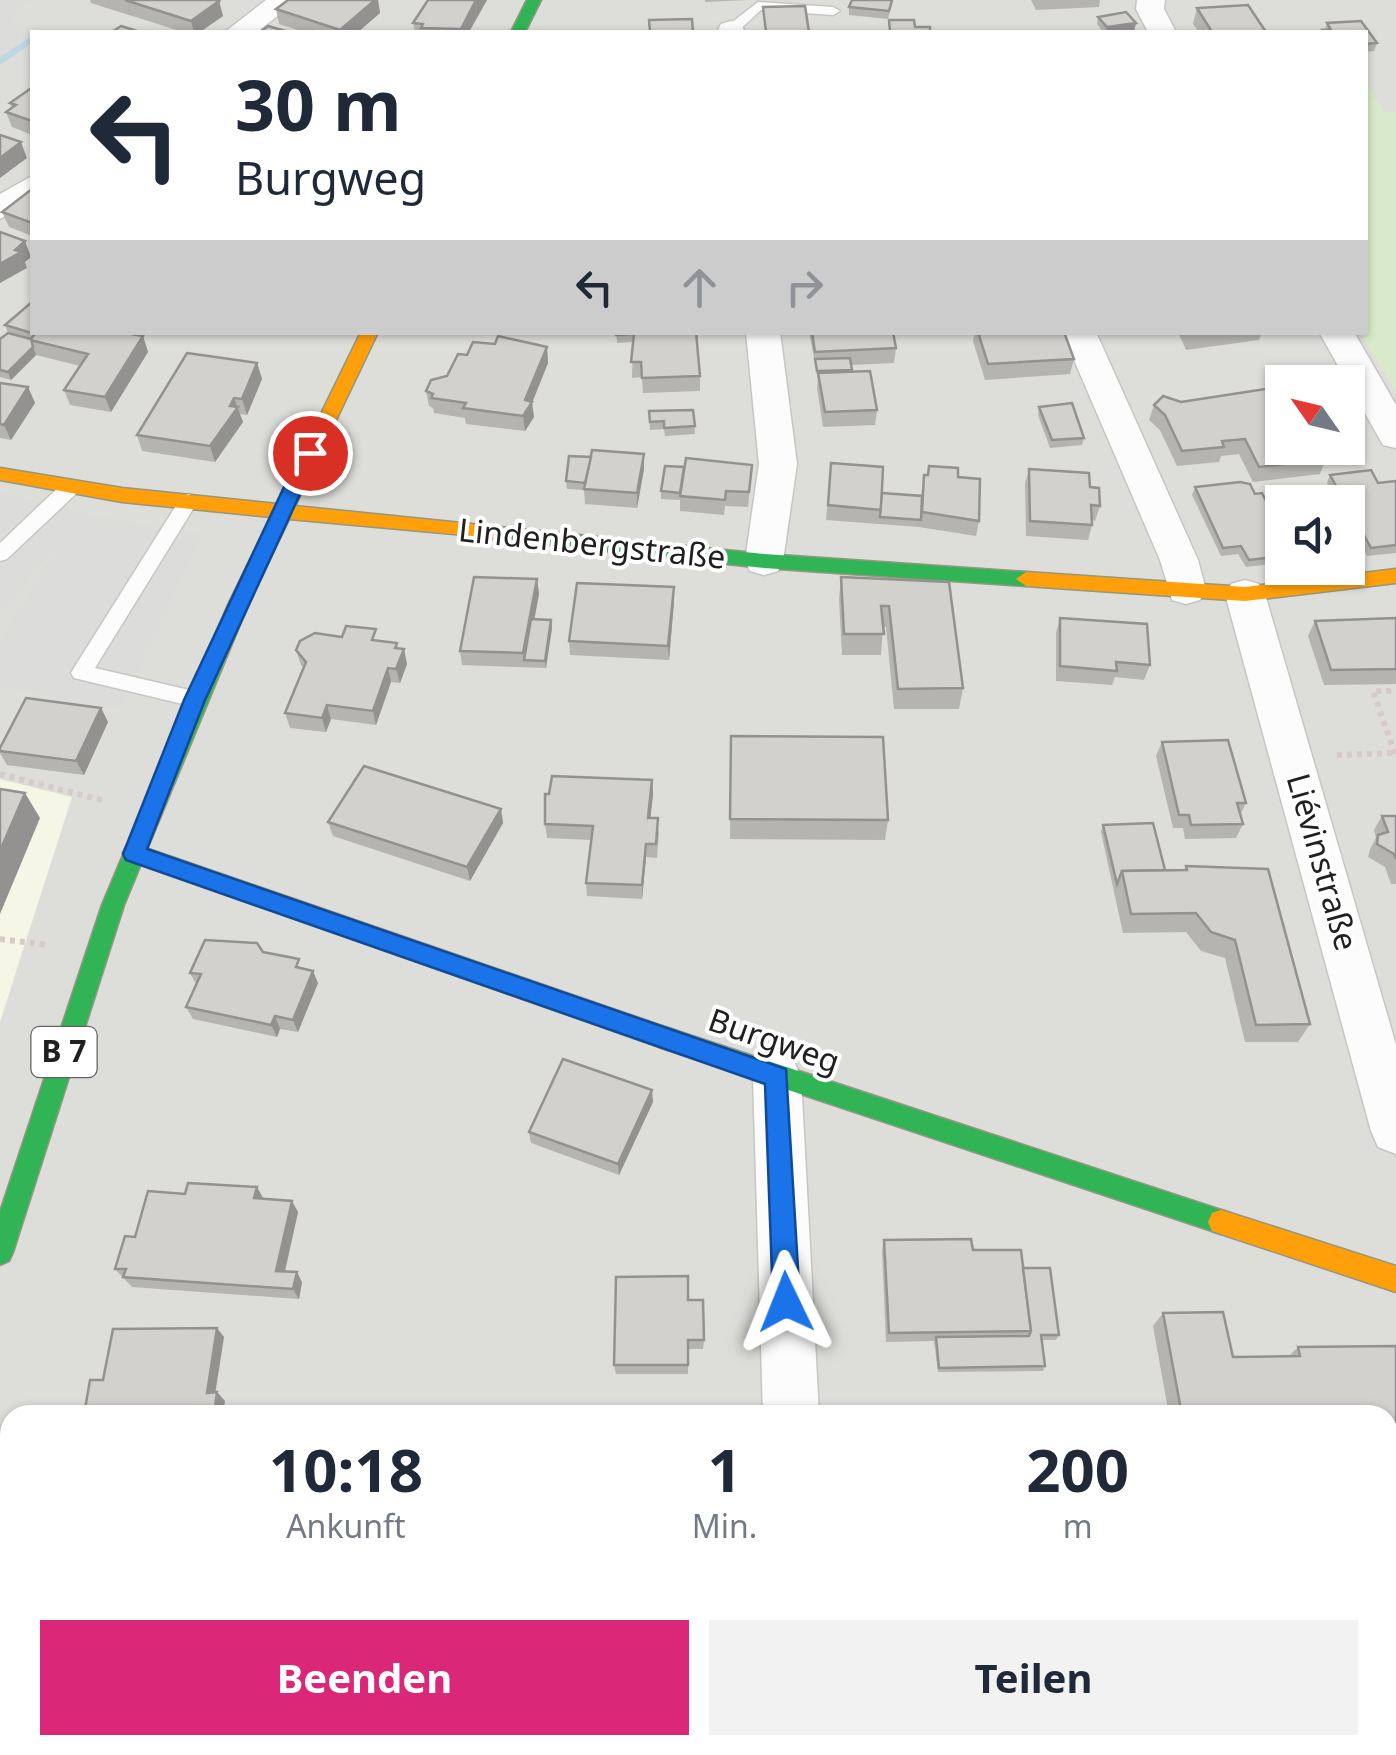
<!DOCTYPE html>
<html lang="de">
<head>
<meta charset="utf-8">
<style>
  :root { --surface:#fff; --page:#f2f2f3; --text:#1f2937; --muted:#747a83; --accent:#db2777 }
  body { margin:0; font-family:"Noto Sans",sans-serif; background:var(--page); color:var(--text); height:100vh; display:flex; flex-direction:column; font-size:38px; white-space:nowrap }
  * { box-sizing:border-box; margin:0 }
  p { font-size:32px; color:var(--muted) }
  .icon { flex:none; width:55px; height:55px; fill:none; stroke:currentColor; stroke-width:2; stroke-linecap:round; stroke-linejoin:round }
  .map { position:relative; flex:1; overflow:hidden }
  .drawer { position:absolute; left:0px; top:1405px; width:1398px; height:350px; display:flex; flex-direction:column; background:var(--surface); border-radius:30px 30px 0 0; box-shadow:0 2px 8px #0004 }
  .drawer>* { flex:none }
  .banner { position:absolute; left:30px; top:30px; width:1338px; height:305px; border-radius:0px; box-shadow:0 2px 8px #0004; background:#fff; color:var(--text); overflow:hidden }
  .needle { width:65px; rotate:304deg }
  .fabs { position:absolute; left:1265px; top:365px; display:grid; gap:20px }
  .fabs a { display:grid; place-items:center; width:100px; height:100px; border-radius:0px; background:var(--surface); box-shadow:0 2px 8px #0004; font-size:50px }
  .pin { position:absolute; display:grid; place-items:center; width:85px; height:85px; color:#fff; margin:-42px; border:5px solid #fff; border-radius:50%; box-shadow:0 2px 10px #0007 }
  .me { position:absolute; width:110px; margin:-55px; rotate:358deg; stroke-linejoin:round; filter:drop-shadow(0 0 8px #0008) }
  .turn { display:flex; align-items:center; gap:35px; height:210px; padding:0 40px; font-size:45px }
  .turn .icon { width:130px; height:130px; stroke-width:2.5 }
  .turn b { display:block; font-size:70px; line-height:85px }
  .lanes { display:flex; align-items:center; height:95px; padding:0 40px; background:#0003; justify-content:center; gap:50px; direction:ltr }
  .lanes .off { opacity:.35 }
  .eta { display:flex; justify-content:space-evenly; align-items:center; height:170px; text-align:center }
  .eta b { font-size:60px; font-weight:700; line-height:70px }
  .cta { display:flex; gap:20px; margin-top:auto; padding:20px 40px }
  .cta a { flex:1; height:115px; border-radius:0px; background:var(--accent); color:#fff; font-size:40px; font-weight:700; line-height:115px; text-align:center }
  .cta a+a { background:var(--page); color:var(--text) }
  .map>svg:first-child { display:block }
  .residential { fill:#ddddda; fill-rule:evenodd }
  .education { fill:#f6f6e6 }
  .religious { fill:#dcdcda }
  .grass { fill:#d9eaca }
  .lines { fill:none; stroke-linecap:round; stroke-linejoin:round }
  .stream { fill:#bed7e0; fill-rule:evenodd }
  .lane-casing { stroke:#c7c6c5; stroke-width:3 }
  .street-casing { stroke:#c7c6c5; stroke-width:3 }
  .fast-casing { stroke:#949881; stroke-width:3 }
  .slow-casing { stroke:#949881; stroke-width:3 }
  .jam-casing { stroke:#949881; stroke-width:3 }
  .path { stroke:#d7cbc8; stroke-width:6; stroke-dasharray:5 5; stroke-linecap:butt }
  .lane { fill:#fcfcfc; fill-rule:evenodd }
  .street { fill:#fcfcfc; fill-rule:evenodd }
  .fast { fill:#30b455; fill-rule:evenodd }
  .slow { fill:#ff9f0a; fill-rule:evenodd }
  .jam { fill:#e5322d; fill-rule:evenodd }
  .wall { fill:#b5b4b1 }
  .shaded-wall { fill:#949290 }
  .building { fill:#d3d1ce; stroke:#949290; stroke-width:2.5 }
  .route { fill:#1a73e8; stroke:#114b97; stroke-width:2.5 }
  .labels { text-anchor:middle; stroke-width:8; stroke-linejoin:round; paint-order:stroke }
  .shield { fill:#fff; stroke:#636363; stroke-width:2.5 }
  .shield-label { font-size:30px; font-weight:bold; fill:#202020 }
  .street-label { font-size:32px; fill:#202020; stroke:#fff }
</style>
</head>
<body>
<div class="map">
<svg width="1396" height="1755" viewBox="0 0 1396 1755">
  <rect width="100%" height="100%" fill="#eeede9"/>
  <path class="residential" d="M0,0H1396V1755H0ZM32,32H1365V332H32ZM1282,382H1348V448H1282ZM1282,502H1348V568H1282ZM10,1415H1388V1745H10Z"/>
  <polygon class="education" points="0,779 72,797 0,1022"/>
  <g class="religious">
    <polygon points="0,0 31,0 14,12 14,24 42,32 32,32 32,39 0,62"/>
    <polygon points="0,493 80,513 203,535 118,708 0,687 0,641 73,524 0,614"/>
  </g>
  <polygon class="grass" points="1365,82 1384,112 1396,112 1396,392 1360,333 1365,332"/>
  <g class="lines">
    <polygon class="stream" points="32,36 32,43 0,65 0,57"/>
    <defs>
      <g id="lane">
        <polygon points="758,2 833,7 840,11 833,15 761,10 737,32 726,32 726,27"/>
        <polygon points="72,480 81,486 79,491 7,559 0,561 0,543 65,481"/>
        <polygon points="189,494 198,501 95,668 202,693 205,699 202,705 195,707 74,678 71,673 74,668 182,496"/>
      </g>
      <g id="street">
        <polygon points="266,0 298,0 257,32 225,32"/>
        <polygon points="1137,0 1165,0 1164,9 1176,32 1148,32 1136,9"/>
        <polygon points="731,21 741,24 745,32 717,32 721,24"/>
        <polygon points="32,176 32,200 0,219 0,194"/>
        <polygon points="746,332 780,332 797,464 783,561 778,571 764,575 750,571 745,561 759,464"/>
        <polygon points="1062,332 1096,332 1198,560 1206,590 1200,600 1186,604 1172,600 1160,560"/>
        <polygon points="1319,332 1354,332 1396,405 1396,448 1383,445"/>
        <polygon points="1245,580 1259,584 1265,594 1396,1045 1396,1154 1378,1147 1371,1131 1225,594 1231,584"/>
        <polygon points="777,1055 794,1061 801,1077 819,1415 763,1415 753,1077 760,1061"/>
        <polygon points="773,1745 835,1745 836,1755 774,1755"/>
      </g>
      <g id="fast">
        <polygon points="527,0 541,0 525,32 511,32"/>
        <polygon points="491,526 764,554 1026,572 1036,579 1026,586 764,568 484,538 484,528"/>
        <polygon points="238,598 248,605 124,905 13,1252 9,1261 0,1265 0,1212 102,905 228,605"/>
        <polygon points="668,1028 1221,1210 1230,1213 1234,1222 1230,1231 1221,1234 668,1050 659,1047 656,1039 659,1031"/>
      </g>
      <g id="slow">
        <polygon points="361,332 378,332 295,506 491,526 498,528 498,538 289,519 248,605 238,612 228,605 271,517 122,502 0,480 0,468 122,488 277,504"/>
        <polygon points="1396,569 1396,583 1245,601 1026,586 1016,579 1026,572 1245,587"/>
        <polygon points="1221,1210 1396,1266 1396,1292 1212,1231 1208,1222 1212,1213"/>
      </g>
      <polygon id="jam" points="134,844 668,1028 677,1031 680,1039 677,1047 668,1050 126,859 123,853 126,847"/>
    </defs>
    <use href="#lane" class="lane-casing"/>
    <use href="#street" class="street-casing"/>
    <use href="#fast" class="fast-casing"/>
    <use href="#slow" class="slow-casing"/>
    <use href="#jam" class="jam-casing"/>
    <g class="path">
      <polyline points="1395,754 1373,691 1396,691"/>
      <polyline points="1337,755 1396,753"/>
      <polyline points="0,774 105,801"/>
      <polyline points="0,939 48,945"/>
    </g>
    <use href="#lane" class="lane"/>
    <use href="#street" class="street"/>
    <use href="#fast" class="fast"/>
    <use href="#slow" class="slow"/>
    <use href="#jam" class="jam"/>
  </g>
  <g class="wall">
    <polygon points="90,0 217,0 219,1 223,16 200,32 183,32 91,3"/>
    <polygon points="288,0 378,0 380,13 358,32 304,32 279,24 276,9"/>
    <polygon points="428,0 487,0 469,32 415,32 413,23"/>
    <polygon points="705,0 748,0 705,2"/>
    <polygon points="893,0 888,19 849,15 849,7"/>
    <polygon points="1031,0 1100,0 1099,7 1036,10"/>
    <polygon points="1197,8 1266,32 1199,32 1193,24"/>
    <polygon points="1098,17 1136,23 1134,31 1103,32 1097,24"/>
    <polygon points="1361,21 1377,43 1374,51 1365,52 1365,32 1324,32 1327,23"/>
    <polygon points="32,89 32,135 12,127 6,112 12,108 10,103"/>
    <polygon points="32,189 32,236 9,227 2,212"/>
    <polygon points="5,325 32,332 143,336 148,352 111,412 70,405 64,390 80,366 36,355 11,380 0,377 0,339 8,333"/>
    <polygon points="616,332 648,332 700,376 700,391 643,393 642,377 632,378 633,342 617,343"/>
    <polygon points="809,332 893,332 896,348 894,363 851,365 852,372 877,410 875,425 823,427 817,388 818,379"/>
    <polygon points="975,332 1064,332 1074,359 1070,374 985,380 973,341"/>
    <polygon points="1178,332 1262,332 1259,340 1186,350"/>
    <polygon points="547,347 548,363 532,403 534,417 525,431 466,424 465,418 434,413 433,408 429,406 426,391 447,376 467,355"/>
    <polygon points="257,363 262,379 247,415 240,414 243,422 215,462 142,451 137,435"/>
    <polygon points="0,383 28,387 35,403 11,440 0,438"/>
    <polygon points="1282,394 1326,459 1320,474 1253,482 1239,454 1221,456 1219,462 1177,466 1160,430 1149,420 1154,405"/>
    <polygon points="1039,407 1084,438 1082,445 1050,448 1038,415"/>
    <polygon points="693,410 695,434 665,436 664,429 650,430 649,411"/>
    <polygon points="644,454 644,469 637,508 585,504 584,490 567,489 566,481 591,457"/>
    <polygon points="831,463 882,493 921,496 924,475 927,475 929,466 958,477 979,521 976,536 919,527 826,520"/>
    <polygon points="752,465 748,507 725,506 724,515 680,511 680,500 661,499 661,491 684,467"/>
    <polygon points="1029,469 1090,487 1100,506 1095,521 1092,520 1092,525 1088,540 1026,536 1025,484"/>
    <polygon points="1330,475 1378,483 1396,481 1396,553 1367,556 1348,520 1348,502 1337,502 1327,483"/>
    <polygon points="1195,487 1255,494 1282,532 1282,563 1246,567 1238,554 1221,556 1192,495"/>
    <polygon points="841,577 949,582 963,688 959,709 894,709 886,627 883,627 881,655 842,655 839,599"/>
    <polygon points="537,579 539,594 534,620 551,620 552,628 546,668 462,665 460,651"/>
    <polygon points="674,602 669,660 570,655 569,641"/>
    <polygon points="1060,618 1150,665 1144,680 1115,677 1112,685 1056,681 1056,633"/>
    <polygon points="1396,618 1396,684 1324,685 1308,636 1315,621"/>
    <polygon points="379,641 397,643 398,649 407,664 400,683 391,682 376,725 331,719 326,732 290,728 285,713 304,668 301,665 296,650"/>
    <polygon points="101,708 108,722 84,775 7,765 0,753 0,748"/>
    <polygon points="731,736 888,820 885,840 730,839"/>
    <polygon points="1162,742 1246,803 1240,815 1243,824 1236,838 1185,839 1183,828 1173,828 1156,756"/>
    <polygon points="652,780 653,794 650,818 659,832 657,858 646,857 642,899 587,896 586,883 591,840 547,838 545,824"/>
    <polygon points="501,809 503,823 470,881 333,836 328,822"/>
    <polygon points="1382,816 1396,816 1396,884 1391,884 1385,867 1368,857 1370,849 1376,838 1374,830"/>
    <polygon points="1103,825 1165,870 1184,870 1186,866 1310,1024 1298,1042 1245,1042 1225,958 1201,951 1186,932 1123,933 1101,832"/>
    <polygon points="263,952 303,968 318,983 298,1032 280,1029 277,1037 193,1019 186,1007 196,984 190,973"/>
    <polygon points="653,1102 619,1175 531,1143 529,1132"/>
    <polygon points="257,1187 263,1199 298,1212 285,1271 302,1282 299,1299 132,1287 115,1269 135,1237 185,1194"/>
    <polygon points="884,1240 973,1250 1023,1268 1059,1335 1056,1340 1042,1340 1045,1366 1043,1371 938,1372 934,1341 886,1342 882,1250"/>
    <polygon points="688,1300 704,1340 703,1349 688,1349 688,1374 616,1374 614,1365"/>
    <polygon points="1163,1313 1233,1357 1289,1356 1298,1347 1396,1346 1396,1515 1388,1515 1388,1415 1169,1415 1153,1326"/>
    <polygon points="909,1745 1037,1745 909,1746"/>
    <polygon points="1365,1745 1388,1745 1396,1755 1367,1755"/>
  </g>
  <g class="shaded-wall">
    <polygon points="375,0 378,0 380,13 358,32 341,32 340,30"/>
    <polygon points="476,0 487,0 469,32 461,32 461,29"/>
    <polygon points="219,1 223,16 200,32 194,32 191,21"/>
    <polygon points="1136,23 1134,31 1106,32 1107,27"/>
    <polygon points="21,142 27,158 0,178 0,158"/>
    <polygon points="25,241 31,257 25,262 27,268 0,283 0,264"/>
    <polygon points="143,336 148,352 111,412 105,397"/>
    <polygon points="33,347 36,355 11,380 8,372"/>
    <polygon points="547,347 548,363 532,403 534,417 525,431 523,416 525,400"/>
    <polygon points="257,363 262,379 247,415 242,399"/>
    <polygon points="28,387 35,403 11,440 4,425"/>
    <polygon points="234,398 243,422 215,462 210,446"/>
    <polygon points="644,454 644,469 637,508 637,493"/>
    <polygon points="537,579 539,594 527,660 524,660 525,668 523,653"/>
    <polygon points="674,587 674,602 669,660 668,646"/>
    <polygon points="551,620 552,628 546,668 545,661"/>
    <polygon points="404,649 407,664 400,683 396,669"/>
    <polygon points="388,668 391,682 376,725 373,711"/>
    <polygon points="327,705 331,719 326,732 322,718"/>
    <polygon points="101,708 108,722 84,775 76,761"/>
    <polygon points="652,780 653,794 649,832 648,818"/>
    <polygon points="25,793 40,818 0,914 0,851"/>
    <polygon points="501,809 503,823 470,881 467,867"/>
    <polygon points="646,844 646,857 642,899 642,885"/>
    <polygon points="313,971 318,983 298,1032 293,1020"/>
    <polygon points="275,1016 280,1029 277,1037 271,1025"/>
    <polygon points="652,1090 653,1102 619,1175 618,1164"/>
    <polygon points="257,1187 263,1198 261,1209 254,1198"/>
    <polygon points="292,1201 298,1212 283,1280 276,1271"/>
    <polygon points="297,1272 302,1282 299,1299 293,1289"/>
    <polygon points="217,1328 224,1337 214,1401 207,1393"/>
    <polygon points="217,1392 225,1401 223,1415 214,1415"/>
  </g>
  <g class="building">
    <polygon points="125,0 217,0 219,1 191,21"/>
    <polygon points="288,0 375,0 340,30 276,9"/>
    <polygon points="428,0 476,0 461,29 421,28 423,24 413,23"/>
    <polygon points="852,0 892,0 889,11 849,7"/>
    <polygon points="1248,5 1266,32 1212,32 1197,8"/>
    <polygon points="805,6 809,32 766,32 763,7"/>
    <polygon points="1126,12 1136,23 1107,27 1098,17"/>
    <polygon points="692,19 693,32 650,32 649,20"/>
    <polygon points="889,20 914,20 915,27 930,27 930,32 890,32"/>
    <polygon points="1361,21 1377,43 1365,44 1365,32 1327,32 1324,30 1331,30 1327,23"/>
    <polygon points="121,26 140,32 112,32"/>
    <polygon points="268,26 289,32 260,32"/>
    <polygon points="30,89 32,89 32,121 6,112 16,105 10,103"/>
    <polygon points="0,135 21,142 0,158"/>
    <polygon points="32,189 32,223 2,212"/>
    <polygon points="0,232 25,241 15,250 21,252 0,264"/>
    <polygon points="32,302 32,332 120,332 143,336 105,397 64,390 88,354 30,340 35,334 5,325"/>
    <polygon points="616,332 648,332 648,333 616,335"/>
    <polygon points="668,332 696,332 700,376 642,378 641,362 631,362 634,334"/>
    <polygon points="812,332 893,332 896,348 815,352"/>
    <polygon points="978,332 1064,332 1074,359 988,364"/>
    <polygon points="8,333 31,339 33,347 8,372 0,370 0,339"/>
    <polygon points="498,336 547,347 525,400 532,402 523,416 463,408 466,403 431,398 433,394 426,391 431,380 447,376 458,354 467,355 473,342 495,344"/>
    <polygon points="187,353 257,363 242,399 234,398 230,406 238,407 210,446 137,435"/>
    <polygon points="850,358 852,370 817,371 815,359"/>
    <polygon points="870,371 877,410 825,412 818,373"/>
    <polygon points="0,383 28,387 4,425 0,424"/>
    <polygon points="1278,387 1282,394 1282,448 1320,448 1326,459 1259,467 1245,439 1222,441 1224,447 1182,451 1165,415 1154,405 1163,396 1181,402"/>
    <polygon points="1072,403 1084,438 1052,440 1039,407"/>
    <polygon points="693,410 695,426 664,428 664,421 650,422 649,411"/>
    <polygon points="592,450 644,454 637,493 584,489"/>
    <polygon points="569,456 591,457 585,483 566,481"/>
    <polygon points="686,458 752,465 749,492 726,491 725,500 680,496"/>
    <polygon points="831,463 883,467 881,510 828,505"/>
    <polygon points="665,466 684,467 680,493 661,491"/>
    <polygon points="929,466 958,468 958,477 980,479 979,521 922,512 924,475 928,475"/>
    <polygon points="1029,469 1089,473 1090,487 1099,488 1100,506 1091,505 1092,525 1030,521"/>
    <polygon points="1371,470 1378,483 1396,481 1396,545 1371,548 1348,506 1348,502 1345,502 1330,475"/>
    <polygon points="1240,482 1250,484 1255,494 1262,493 1282,532 1282,556 1249,560 1241,546 1223,548 1195,487"/>
    <polygon points="882,493 922,496 921,520 880,517"/>
    <polygon points="474,577 537,579 523,653 460,651"/>
    <polygon points="841,577 949,582 963,688 898,689 889,606 881,606 884,634 844,634"/>
    <polygon points="577,583 674,587 668,646 569,641"/>
    <polygon points="1060,618 1147,624 1150,665 1116,662 1117,671 1060,666"/>
    <polygon points="1396,618 1396,669 1331,670 1315,621"/>
    <polygon points="531,619 551,620 545,661 524,660"/>
    <polygon points="346,626 376,629 372,640 397,643 395,648 404,649 396,669 388,668 373,711 327,705 322,718 285,713 306,662 296,650 300,641 315,633 342,637"/>
    <polygon points="26,698 101,708 76,761 0,751 0,748"/>
    <polygon points="731,736 883,737 888,820 730,819"/>
    <polygon points="1228,740 1246,803 1237,803 1243,824 1191,825 1189,815 1179,815 1162,742"/>
    <polygon points="364,766 501,809 467,867 328,822"/>
    <polygon points="552,776 652,780 648,818 658,818 656,844 646,844 642,885 586,883 593,826 545,824 545,794 549,794"/>
    <polygon points="0,789 25,793 0,851"/>
    <polygon points="1382,816 1396,816 1396,859 1394,854 1377,844 1378,835 1388,832"/>
    <polygon points="1153,823 1165,870 1122,871 1117,884 1103,825"/>
    <polygon points="1186,866 1268,869 1310,1024 1256,1025 1235,940 1211,932 1196,913 1131,914 1122,871 1187,870"/>
    <polygon points="205,940 257,943 263,952 299,959 296,967 313,971 293,1020 275,1016 271,1025 186,1007 201,974 190,973"/>
    <polygon points="563,1059 652,1090 618,1164 529,1132"/>
    <polygon points="188,1183 257,1187 254,1198 292,1201 276,1271 297,1272 293,1289 123,1277 126,1269 115,1269 125,1236 135,1237 148,1191 185,1194"/>
    <polygon points="971,1239 973,1250 1021,1250 1031,1331 889,1333 884,1240"/>
    <polygon points="1023,1268 1050,1268 1059,1335 1041,1335 1045,1366 939,1368 936,1337 1029,1336 1031,1331"/>
    <polygon points="688,1276 688,1300 703,1300 704,1340 688,1340 688,1365 614,1365 616,1277"/>
    <polygon points="1223,1312 1233,1357 1300,1356 1298,1347 1396,1346 1396,1505 1388,1505 1388,1415 1182,1415 1163,1313"/>
    <polygon points="217,1328 207,1393 217,1392 214,1415 84,1415 90,1380 103,1380 113,1329"/>
    <polygon points="1396,1681 1396,1713 1388,1713 1388,1682"/>
    <polygon points="1388,1713 1396,1713 1396,1755 1380,1755 1377,1745 1388,1745"/>
    <rect x="587" y="1745" width="104" height="10"/>
  </g>
  <polygon class="route" points="310,447 319,453 205,700 147,849 786,1069 800,1302 796,1312 786,1316 777,1312 773,1302 765,1084 126,860 123,854 184,700 300,453"/>
  <g class="labels">
    <rect class="shield" x="31.5" y="1027" width="65" height="50" rx="8"/>
    <g class="shield-label">
      <text x="64" y="1062">B 7</text>
    </g>
    <g class="street-label">
      <text transform="translate(592 544) rotate(6)" y="11">Lindenbergstraße</text>
      <text transform="translate(1322 862) rotate(74)" y="11">Liévinstraße</text>
      <text transform="translate(774 1041) rotate(19)" y="11">Burgweg</text>
    </g>
  </g>
</svg>
<div class="fabs">
<a><svg class="needle" viewBox="-14 -14 28 28"><path d="M0-13l5 13h-10z" fill="#e53935"/><path d="M0 13l5-13h-10z" fill="#747a83"/></svg></a>
<a><svg class="icon" aria-label="sound" viewBox="0 0 24 24"><path d="M4 9h4l5-4v14l-5-4H4zM17 9q2 3 0 6"/></svg></a>
</div>
<div class="pin" style="left:310px;top:453px;background:#d93025"><svg class="icon" aria-label="arrive" viewBox="0 0 24 24"><path d="M6 21V4h12l-3 4 3 4H6"/></svg></div>
<svg class="me" style="left:786px;top:1302px" viewBox="-20 -20 40 40"><path d="M0-17L14 15 0 8-14 15z" fill="#1a73e8" stroke="#fff" stroke-width="4"/></svg>
<div class="banner">
<div class="turn"><svg class="icon" aria-label="left" viewBox="0 0 24 24"><path d="M17 20v-9H6M10 6l-5 5 5 5"/></svg><div><b>30 m</b>Burgweg</div></div>
<div class="lanes"><svg class="icon" aria-label="left" viewBox="0 0 24 24"><path d="M17 20v-9H6M10 6l-5 5 5 5"/></svg><svg class="icon off" aria-label="ahead" viewBox="0 0 24 24"><path d="M12 20V5M6 11l6-6 6 6"/></svg><svg class="icon off" aria-label="right" viewBox="0 0 24 24"><path d="M7 20v-9h11M14 6l5 5-5 5"/></svg></div>
</div>
<section class="drawer">
<div class="eta">
<div><b>10:18</b><p>Ankunft</p></div>
<div><b>1</b><p>Min.</p></div>
<div><b>200</b><p>m</p></div>
</div>
<div class="cta"><a>Beenden</a><a>Teilen</a></div>
</section>
</div>
</body>
</html>
